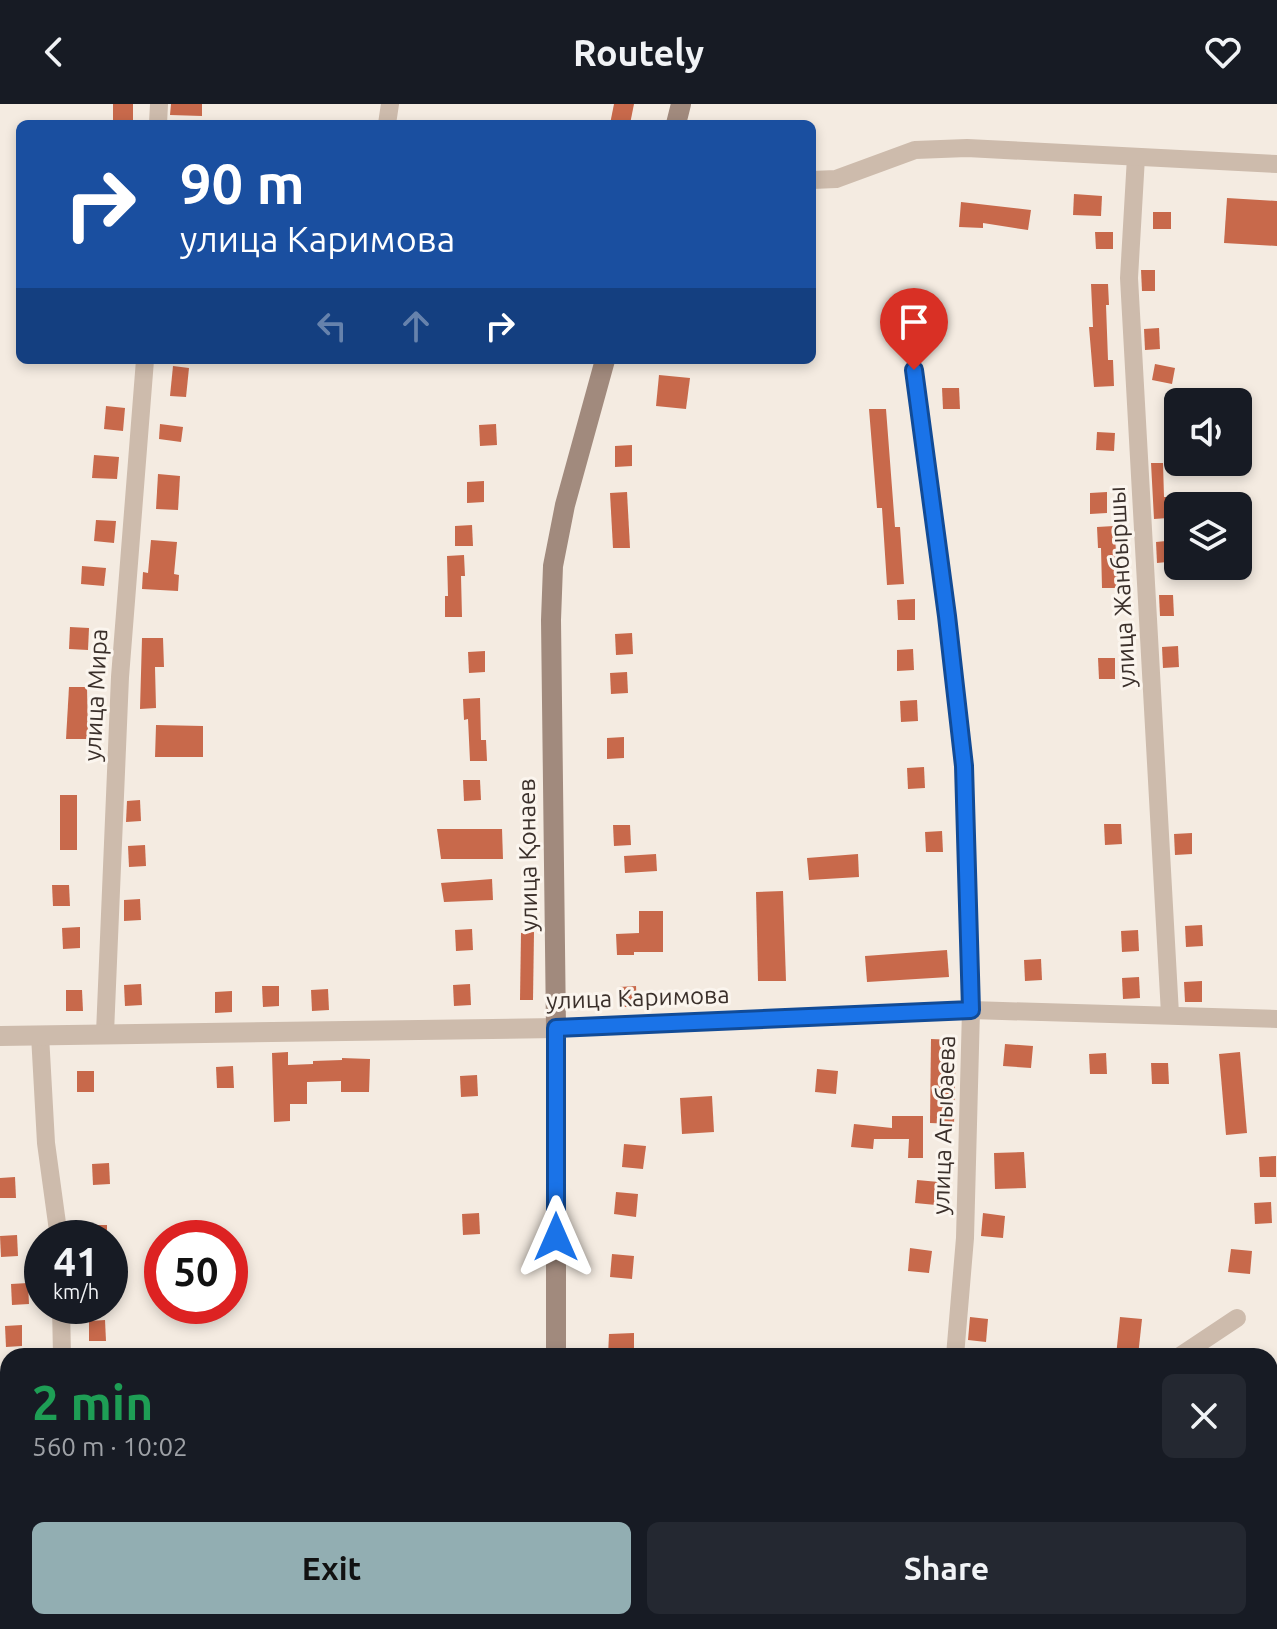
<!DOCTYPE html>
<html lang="en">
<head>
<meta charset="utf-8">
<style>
  :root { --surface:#171b24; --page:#242831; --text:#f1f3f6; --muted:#9ea1a6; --accent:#92aeb2 }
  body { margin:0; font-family:Ubuntu,sans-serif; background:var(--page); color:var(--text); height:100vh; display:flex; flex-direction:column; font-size:30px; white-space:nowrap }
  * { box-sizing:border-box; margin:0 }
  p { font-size:26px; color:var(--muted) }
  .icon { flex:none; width:44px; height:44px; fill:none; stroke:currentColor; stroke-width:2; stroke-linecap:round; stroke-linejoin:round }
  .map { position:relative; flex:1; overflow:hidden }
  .sheet { position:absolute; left:0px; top:1244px; width:1278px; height:282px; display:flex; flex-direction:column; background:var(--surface); border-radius:24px 24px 0 0; box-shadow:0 4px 12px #0003 }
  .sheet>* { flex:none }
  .guide { position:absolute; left:16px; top:16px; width:800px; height:244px; border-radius:12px; box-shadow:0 4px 12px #0003; background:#1a4fa0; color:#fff; overflow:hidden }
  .buttons { position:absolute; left:1164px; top:284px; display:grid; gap:16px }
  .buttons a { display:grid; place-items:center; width:88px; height:88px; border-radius:12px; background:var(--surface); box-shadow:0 4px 12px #0003; font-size:40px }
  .speed { position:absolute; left:24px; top:1116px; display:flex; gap:16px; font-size:40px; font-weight:700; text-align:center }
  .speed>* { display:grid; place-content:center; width:104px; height:104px; border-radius:50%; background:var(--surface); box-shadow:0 4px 12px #0003; line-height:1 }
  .speed small { font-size:20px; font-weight:400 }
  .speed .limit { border:12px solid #d22; background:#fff; color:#111 }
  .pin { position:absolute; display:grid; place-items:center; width:68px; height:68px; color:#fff; margin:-82px -34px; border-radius:50% 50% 50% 0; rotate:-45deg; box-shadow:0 0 8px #0007 }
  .pin .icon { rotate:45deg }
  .me { position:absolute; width:88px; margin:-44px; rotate:0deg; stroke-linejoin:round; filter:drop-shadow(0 0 6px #0008) }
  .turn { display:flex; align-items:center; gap:28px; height:168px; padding:0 32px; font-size:36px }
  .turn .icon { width:104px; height:104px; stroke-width:2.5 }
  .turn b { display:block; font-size:56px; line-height:68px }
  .lanes { display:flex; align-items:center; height:76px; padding:0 32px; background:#0003; justify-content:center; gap:40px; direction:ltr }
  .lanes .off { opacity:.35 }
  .round { display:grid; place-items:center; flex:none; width:84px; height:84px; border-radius:12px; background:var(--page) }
  .overview { display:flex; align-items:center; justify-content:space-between; height:136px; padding:0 32px }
  h1 { font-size:48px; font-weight:600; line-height:60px; color:#1e9e55 }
  .cta { display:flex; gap:16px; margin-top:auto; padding:16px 32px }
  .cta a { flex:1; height:92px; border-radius:12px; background:var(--accent); color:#111; font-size:32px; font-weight:600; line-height:92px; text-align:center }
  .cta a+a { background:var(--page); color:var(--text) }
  header { display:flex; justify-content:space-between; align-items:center; height:104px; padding:0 32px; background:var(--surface); font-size:36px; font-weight:600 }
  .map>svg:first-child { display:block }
  .building { fill:#c8694b }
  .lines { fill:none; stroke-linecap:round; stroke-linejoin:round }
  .minor { stroke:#cdbbac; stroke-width:18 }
  .tertiary { stroke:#cdbbac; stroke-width:20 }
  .secondary { stroke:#a18a7d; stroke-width:20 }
  .route-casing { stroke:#114b97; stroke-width:20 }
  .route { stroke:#1a73e8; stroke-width:14 }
  .labels { text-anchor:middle; stroke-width:6; stroke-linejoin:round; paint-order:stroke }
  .street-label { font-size:24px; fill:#3b302b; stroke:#fbf5ee }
</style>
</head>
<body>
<header><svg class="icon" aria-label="back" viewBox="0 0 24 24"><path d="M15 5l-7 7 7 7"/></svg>Routely<svg class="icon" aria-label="heart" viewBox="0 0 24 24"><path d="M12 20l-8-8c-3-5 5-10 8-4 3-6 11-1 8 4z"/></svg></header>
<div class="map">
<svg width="1277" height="1525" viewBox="0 0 1277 1525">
  <rect width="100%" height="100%" fill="#f4ebe1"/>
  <g class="building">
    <rect x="113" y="0" width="20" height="19"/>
    <polygon points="171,0 202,0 202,12 170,11"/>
    <polygon points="614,0 634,0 630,20 610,20"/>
    <polygon points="1074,90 1102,92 1101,112 1073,111"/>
    <polygon points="1227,94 1277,97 1277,142 1224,139"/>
    <polygon points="961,98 1031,106 1028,126 983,119 983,124 959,123"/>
    <rect x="1153" y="108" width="18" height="17"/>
    <polygon points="1095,128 1113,128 1113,145 1096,145"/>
    <polygon points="1141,166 1155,166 1155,187 1142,187"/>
    <polygon points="1091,180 1108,180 1109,201 1106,201 1108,256 1113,256 1114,282 1094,283 1089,223 1093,223"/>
    <polygon points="1159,224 1160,245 1145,246 1144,225"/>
    <polygon points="1155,260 1175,264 1172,280 1152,276"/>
    <polygon points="173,262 189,264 186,293 170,292"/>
    <polygon points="659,271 690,274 686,305 656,302"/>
    <polygon points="942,284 959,284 960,305 943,305"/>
    <polygon points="106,302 125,304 123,327 104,325"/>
    <polygon points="869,305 886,305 895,423 900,423 904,480 887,481 882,404 877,404"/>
    <polygon points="160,320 183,323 181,338 159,335"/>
    <polygon points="496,320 497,341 480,342 479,321"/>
    <polygon points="1097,328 1115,329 1114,347 1096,346"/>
    <polygon points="632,341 632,362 615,363 615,342"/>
    <polygon points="94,351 119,353 117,375 92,374"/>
    <polygon points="1151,359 1163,359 1164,393 1168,393 1168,414 1154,415"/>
    <polygon points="158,370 180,372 178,406 156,405"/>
    <polygon points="484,377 484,398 467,399 467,378"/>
    <polygon points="627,388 630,444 613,444 610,389"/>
    <polygon points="1107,388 1107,409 1090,410 1090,389"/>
    <polygon points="96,416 116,417 114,439 94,437"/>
    <polygon points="472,421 473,442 455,442 455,422"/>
    <polygon points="1114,422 1119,484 1102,484 1101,444 1098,444 1097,423"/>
    <polygon points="151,436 177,438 174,470 179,471 178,487 142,485 143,468 148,469"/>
    <polygon points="1166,437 1167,458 1157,459 1156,438"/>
    <polygon points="464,451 465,472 461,472 462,513 445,513 445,492 448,492 447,452"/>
    <polygon points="82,462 106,464 104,482 81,480"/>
    <polygon points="1159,491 1173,491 1174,512 1160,512"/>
    <polygon points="915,495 915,516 898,516 897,496"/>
    <polygon points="70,523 89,524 88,546 69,545"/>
    <polygon points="632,529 633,550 616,551 615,530"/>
    <polygon points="142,534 163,534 164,563 155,563 156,604 140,605"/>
    <polygon points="1178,542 1179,563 1163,564 1162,543"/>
    <polygon points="913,545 914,566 897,567 897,546"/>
    <polygon points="485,547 485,568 469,569 468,548"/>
    <polygon points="1098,554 1115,554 1115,575 1099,575"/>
    <polygon points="627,568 628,589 611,590 610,569"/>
    <polygon points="69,583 87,583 88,635 66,635"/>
    <polygon points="480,594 481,636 486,636 487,657 470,657 468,615 464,616 463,595"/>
    <polygon points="917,596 918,617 901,618 900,597"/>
    <polygon points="156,621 203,622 203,653 155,653"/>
    <polygon points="624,633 624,654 607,655 607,634"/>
    <polygon points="924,663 925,684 908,685 907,664"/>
    <polygon points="463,676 480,676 481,696 464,697"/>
    <rect x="60" y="691" width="17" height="55"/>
    <polygon points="140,696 141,717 126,718 127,697"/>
    <polygon points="1104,720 1121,720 1122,740 1105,741"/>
    <polygon points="613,721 630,721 631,741 614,742"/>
    <polygon points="437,725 502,725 503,755 441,755"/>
    <polygon points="942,727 943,748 926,748 925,728"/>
    <polygon points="1192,729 1192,750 1175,751 1174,730"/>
    <polygon points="145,741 146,762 129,763 128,742"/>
    <polygon points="656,750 657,767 625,769 624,752"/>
    <polygon points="858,750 859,773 809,776 807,754"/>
    <polygon points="492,775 493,796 444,798 441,779"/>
    <polygon points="52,781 69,781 70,802 53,802"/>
    <polygon points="783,787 786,877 758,877 756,788"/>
    <polygon points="140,795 141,816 124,817 124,796"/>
    <polygon points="639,807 663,807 663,848 634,848 634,851 617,851 616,830 639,829"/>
    <polygon points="1202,821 1203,842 1186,843 1185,822"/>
    <polygon points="80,823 80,844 63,845 62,824"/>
    <polygon points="472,825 473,846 456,847 455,826"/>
    <polygon points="1138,826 1139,847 1122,848 1121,827"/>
    <polygon points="534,828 533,896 520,896 521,829"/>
    <polygon points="947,846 949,873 867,878 865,852"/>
    <polygon points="1041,855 1042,876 1025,877 1024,856"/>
    <polygon points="1139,873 1140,894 1123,895 1122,874"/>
    <polygon points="1202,877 1202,898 1185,898 1184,878"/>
    <polygon points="141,880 142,901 125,902 124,881"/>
    <polygon points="470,880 471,901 454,902 453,881"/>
    <polygon points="262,882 279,882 279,902 263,903"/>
    <polygon points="636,882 637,903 620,903 619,883"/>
    <polygon points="328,885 329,906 312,907 311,886"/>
    <polygon points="66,886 82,886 83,907 66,907"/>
    <polygon points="232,887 232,908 215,909 215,888"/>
    <polygon points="931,935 956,936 954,1020 930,1019"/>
    <polygon points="1005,940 1033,942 1031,964 1003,962"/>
    <polygon points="288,948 288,961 313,960 313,957 342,956 342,954 370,955 369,988 341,988 341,977 307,978 307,1000 290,1000 290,1017 274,1018 272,949"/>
    <polygon points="1240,948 1247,1029 1226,1031 1219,950"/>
    <polygon points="1106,949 1107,970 1090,970 1089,950"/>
    <polygon points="1151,959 1168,959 1169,980 1152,980"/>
    <polygon points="233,962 234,984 217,984 216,963"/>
    <polygon points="817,965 838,967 836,990 815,988"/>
    <rect x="77" y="967" width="17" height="21"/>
    <polygon points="477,971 478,992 461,993 460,972"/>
    <polygon points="712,992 714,1028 682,1030 680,994"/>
    <polygon points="892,1012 923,1012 923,1054 908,1054 909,1035 874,1035 873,1045 851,1043 854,1020 892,1024"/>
    <polygon points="624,1040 646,1042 643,1065 622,1063"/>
    <polygon points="1024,1048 1026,1084 995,1085 994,1049"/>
    <polygon points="1276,1052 1276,1073 1260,1073 1259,1053"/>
    <polygon points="109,1059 110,1080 93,1081 92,1060"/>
    <polygon points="15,1073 16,1094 0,1094 0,1074"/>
    <polygon points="917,1076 939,1078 936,1101 915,1099"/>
    <polygon points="616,1088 638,1090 636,1113 614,1110"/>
    <polygon points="1271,1098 1272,1119 1255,1120 1254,1099"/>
    <polygon points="479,1109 480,1130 463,1131 462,1110"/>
    <polygon points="983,1109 1005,1112 1003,1134 981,1132"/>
    <rect x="90" y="1121" width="17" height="13"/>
    <polygon points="17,1131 18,1152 1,1153 0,1132"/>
    <polygon points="910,1144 932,1147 929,1169 908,1167"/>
    <polygon points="1231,1145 1252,1147 1250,1170 1228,1168"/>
    <polygon points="612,1150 634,1152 632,1175 610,1173"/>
    <polygon points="28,1179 29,1200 12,1201 11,1180"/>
    <polygon points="970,1213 988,1215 986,1238 968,1236"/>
    <polygon points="1120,1213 1142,1215 1138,1252 1116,1252"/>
    <polygon points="105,1216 106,1237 89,1237 89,1217"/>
    <polygon points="22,1221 22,1242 6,1243 5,1222"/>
    <polygon points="634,1229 634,1252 608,1252 609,1230"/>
  </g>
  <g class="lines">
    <g class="minor">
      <polyline points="158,20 159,0"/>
      <polyline points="387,20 390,0"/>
      <polyline points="1136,53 1129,174 1170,910"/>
      <polyline points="812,76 836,75 915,46 967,44 1277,60"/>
      <polyline points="914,266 947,512 964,662 971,906 965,1134 955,1252"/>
      <polyline points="556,924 971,906 1277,915"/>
      <polyline points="105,929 120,573 145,256"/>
      <polyline points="40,931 46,1039 59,1134"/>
      <polyline points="61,1202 62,1252"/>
      <polyline points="1180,1252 1237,1214"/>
      <polyline points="1270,1462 1277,1462"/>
      <polyline points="270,1518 270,1525"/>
      <polyline points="66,1525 66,1518"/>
      <polyline points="908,1525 908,1518"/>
      <polyline points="1118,1525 1118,1518"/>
    </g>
    <polyline class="tertiary" points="0,932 556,924"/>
    <g class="secondary">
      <polyline points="676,20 681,0"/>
      <polyline points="556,1252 556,924 551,516 553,462 565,401 605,256"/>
      <polyline points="557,1518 557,1525"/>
    </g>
  </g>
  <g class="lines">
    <defs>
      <polyline id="route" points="556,1133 556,924 971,906 964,662 947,512 914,266"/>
    </defs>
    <use href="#route" class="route-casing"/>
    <use href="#route" class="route"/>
  </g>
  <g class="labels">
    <g class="street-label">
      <text transform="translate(1122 483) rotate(-93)" y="8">улица Жанбыршы</text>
      <text transform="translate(96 591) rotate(-87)" y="8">улица Мира</text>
      <text transform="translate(528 751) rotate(-91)" y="8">улица Қонаев</text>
      <text transform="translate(638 894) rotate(-2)" y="8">улица Каримова</text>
      <text transform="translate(944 1021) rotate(-88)" y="8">улица Агыбаева</text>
    </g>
  </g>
</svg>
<div class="buttons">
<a><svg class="icon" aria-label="sound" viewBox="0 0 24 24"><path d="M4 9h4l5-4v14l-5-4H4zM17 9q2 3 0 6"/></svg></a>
<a><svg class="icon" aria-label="layers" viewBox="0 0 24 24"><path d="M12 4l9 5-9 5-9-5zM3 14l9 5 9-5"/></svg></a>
</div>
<div class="speed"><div>41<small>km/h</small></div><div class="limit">50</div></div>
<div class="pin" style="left:914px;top:266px;background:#d93025"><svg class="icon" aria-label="arrive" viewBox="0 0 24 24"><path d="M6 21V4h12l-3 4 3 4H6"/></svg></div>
<svg class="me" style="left:556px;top:1133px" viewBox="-20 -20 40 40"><path d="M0-17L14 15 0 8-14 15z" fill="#1a73e8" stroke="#fff" stroke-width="4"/></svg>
<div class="guide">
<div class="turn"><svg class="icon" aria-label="right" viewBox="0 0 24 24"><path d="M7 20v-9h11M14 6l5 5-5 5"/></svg><div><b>90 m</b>улица Каримова</div></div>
<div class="lanes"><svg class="icon off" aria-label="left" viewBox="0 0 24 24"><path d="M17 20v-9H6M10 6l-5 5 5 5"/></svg><svg class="icon off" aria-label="ahead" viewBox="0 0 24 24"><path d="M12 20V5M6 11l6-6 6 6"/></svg><svg class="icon" aria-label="right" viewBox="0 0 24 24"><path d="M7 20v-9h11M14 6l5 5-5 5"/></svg></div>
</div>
<section class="sheet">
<div class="overview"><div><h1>2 min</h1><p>560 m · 10:02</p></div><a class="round"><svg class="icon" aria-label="close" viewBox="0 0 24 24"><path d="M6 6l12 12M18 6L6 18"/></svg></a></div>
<div class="cta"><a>Exit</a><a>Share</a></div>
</section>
</div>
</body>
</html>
